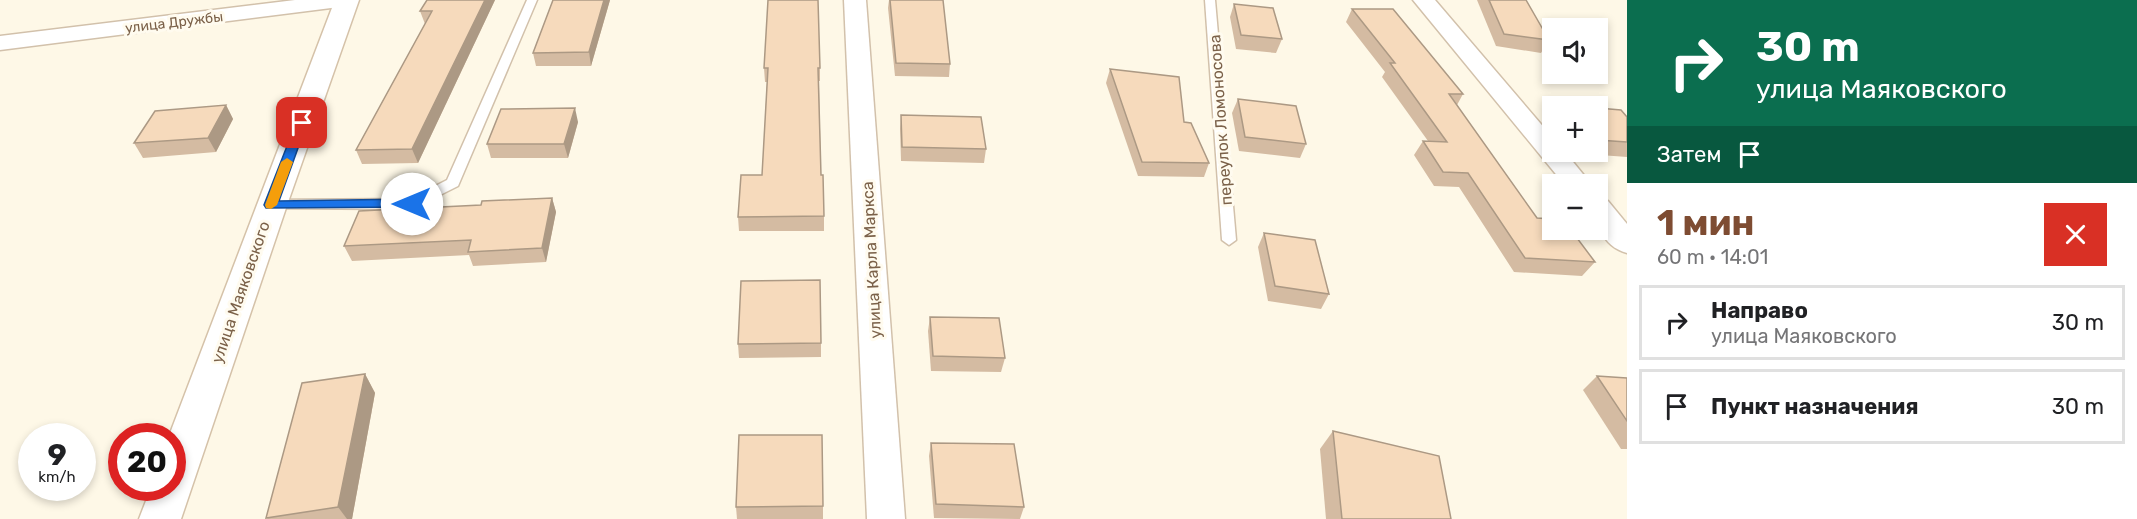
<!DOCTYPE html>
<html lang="ru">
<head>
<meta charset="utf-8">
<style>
  :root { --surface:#fff; --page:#f6f6f6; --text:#202124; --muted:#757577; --line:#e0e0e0; --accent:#7e4c32 }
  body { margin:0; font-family:Rubik,sans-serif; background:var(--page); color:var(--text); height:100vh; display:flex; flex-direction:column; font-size:22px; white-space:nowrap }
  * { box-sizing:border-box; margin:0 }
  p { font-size:20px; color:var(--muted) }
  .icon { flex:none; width:33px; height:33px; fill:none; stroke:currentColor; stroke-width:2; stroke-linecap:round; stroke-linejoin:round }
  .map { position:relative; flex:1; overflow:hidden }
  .details { display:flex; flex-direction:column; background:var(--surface); width:510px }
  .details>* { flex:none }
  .top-card { background:#0b6e4f; color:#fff; overflow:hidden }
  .fabs { position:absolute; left:1542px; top:18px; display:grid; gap:12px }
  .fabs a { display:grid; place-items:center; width:66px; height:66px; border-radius:0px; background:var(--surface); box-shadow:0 3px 9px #0003; font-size:30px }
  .speed { position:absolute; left:18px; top:423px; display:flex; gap:12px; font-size:30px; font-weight:700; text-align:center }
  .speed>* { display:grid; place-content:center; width:78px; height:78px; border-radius:50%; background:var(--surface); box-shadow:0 3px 9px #0003; line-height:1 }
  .speed small { font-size:15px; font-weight:400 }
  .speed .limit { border:9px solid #d22; background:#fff; color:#111 }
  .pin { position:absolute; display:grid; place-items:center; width:51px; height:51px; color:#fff; margin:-26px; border-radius:12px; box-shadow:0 3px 9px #0006 }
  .me { position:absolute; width:66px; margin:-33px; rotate:270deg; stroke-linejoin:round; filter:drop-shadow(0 0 4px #0008) }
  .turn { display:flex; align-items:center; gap:21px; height:126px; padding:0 30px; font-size:27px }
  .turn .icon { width:78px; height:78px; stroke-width:2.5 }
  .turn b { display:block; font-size:42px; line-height:51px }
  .then { display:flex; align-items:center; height:57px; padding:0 30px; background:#0003; gap:12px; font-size:22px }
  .round { display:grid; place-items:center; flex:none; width:63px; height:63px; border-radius:0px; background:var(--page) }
  .summary { display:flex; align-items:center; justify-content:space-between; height:102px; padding:0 30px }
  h1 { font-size:36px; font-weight:700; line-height:45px; color:var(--accent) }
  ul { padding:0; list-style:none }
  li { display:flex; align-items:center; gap:18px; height:75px; margin:0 12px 9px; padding:0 18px; border:3px solid var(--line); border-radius:0px }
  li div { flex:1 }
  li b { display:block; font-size:22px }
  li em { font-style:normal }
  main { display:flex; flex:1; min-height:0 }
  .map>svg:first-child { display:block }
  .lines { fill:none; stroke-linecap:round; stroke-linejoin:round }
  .lane-casing { stroke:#d2c1ab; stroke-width:3 }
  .street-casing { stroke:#d2c1ab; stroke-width:3 }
  .secondary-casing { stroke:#d5c2a9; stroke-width:3 }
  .lane { fill:#fff; fill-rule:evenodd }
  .street { fill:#fff; fill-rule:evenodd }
  .secondary { fill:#fff; fill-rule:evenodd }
  .wall { fill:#d4bba2 }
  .shaded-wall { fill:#ac9984 }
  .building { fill:#f6dabc; stroke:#ac9984; stroke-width:1.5 }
  .route { fill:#1a73e8; stroke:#114b97; stroke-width:1.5 }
  .slow { fill:#f59e0b }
  .labels { text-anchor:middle; stroke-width:6; stroke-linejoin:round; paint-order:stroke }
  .far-street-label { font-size:14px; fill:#7b6149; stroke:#fffbef }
  .street-label { font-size:16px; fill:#7b6149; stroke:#fffbef }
</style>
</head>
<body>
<main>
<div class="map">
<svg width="1627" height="519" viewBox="0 0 1627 519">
  <rect width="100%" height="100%" fill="#fef8e7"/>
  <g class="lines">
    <defs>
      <g id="lane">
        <polygon points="527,0 537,0 458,186 412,209 266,208 264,205 271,200 410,199 447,180"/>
        <polygon points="1205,0 1215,0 1236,240 1229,245 1222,240"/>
      </g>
      <g id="street">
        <polygon points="295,0 358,0 355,5 347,6 0,50 0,36"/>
        <polygon points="844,0 866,0 905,519 867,519"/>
        <polygon points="1413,0 1435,0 1552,137 1552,152 1565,152 1591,184 1564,184"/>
        <path d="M1598,199L1608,201L1627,224V253C1601,246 1595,222 1598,199Z"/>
      </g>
      <polygon id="secondary" points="335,0 359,0 287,205 181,519 139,519 151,488 172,488 172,436 169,436"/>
    </defs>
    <use href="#lane" class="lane-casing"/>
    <use href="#street" class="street-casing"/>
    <use href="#secondary" class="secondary-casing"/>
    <use href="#lane" class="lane"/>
    <use href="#street" class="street"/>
    <use href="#secondary" class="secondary"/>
  </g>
  <g class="wall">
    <polygon points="427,0 495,0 418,163 362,164 356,150 425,24 420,11"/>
    <polygon points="553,0 610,0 591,66 536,66 533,53"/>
    <polygon points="889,0 943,0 950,64 949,77 895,76 888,8"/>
    <polygon points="1477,0 1526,0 1549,40 1541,53 1496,46"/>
    <polygon points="1234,4 1282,39 1276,53 1236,49 1230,17"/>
    <polygon points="1352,9 1463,94 1457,105 1537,218 1595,262 1582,276 1514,272 1459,187 1434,186 1414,155 1423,141 1428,141 1382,77 1385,72 1346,22"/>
    <polygon points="764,68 820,68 820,81 819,81 821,175 824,216 824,231 739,231 738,217 762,175 767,82 765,82"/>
    <polygon points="1110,69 1184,122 1209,163 1204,177 1138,176 1106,83"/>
    <polygon points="1238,99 1306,144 1300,158 1239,151 1232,113"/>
    <polygon points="226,105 233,119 216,152 143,158 134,143"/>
    <polygon points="1598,108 1627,117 1627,157 1573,153 1571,152 1598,152"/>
    <polygon points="1552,113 1552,125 1548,119"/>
    <polygon points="901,115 986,149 984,163 901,161 900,129"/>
    <polygon points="578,122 568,158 491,158 487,144"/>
    <polygon points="552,198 556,212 546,262 473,266 469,255 352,261 344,246"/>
    <polygon points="1264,233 1329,294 1321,309 1268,301 1258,247"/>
    <polygon points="930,317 1005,358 1001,372 931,371 928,331"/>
    <polygon points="821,343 821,357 739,358 738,344"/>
    <polygon points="365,374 375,393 352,519 268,519 266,518"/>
    <polygon points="1597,376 1627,378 1627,449 1621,449 1583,390"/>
    <polygon points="1333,431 1451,519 1326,519 1320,449"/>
    <polygon points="931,443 1024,507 1020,519 934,518 929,456"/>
    <polygon points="823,506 823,519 737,519 736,507"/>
  </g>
  <g class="shaded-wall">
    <polygon points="485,0 495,0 418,163 412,149"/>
    <polygon points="604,0 610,0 591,66 589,52"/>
    <polygon points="226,105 233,119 216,152 208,138"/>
    <polygon points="575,108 578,122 568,158 564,144"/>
    <polygon points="552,198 556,212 546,262 542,248"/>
    <polygon points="365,374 375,393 352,519 347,519 338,507"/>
  </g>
  <g class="building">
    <polygon points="427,0 485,0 412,149 356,150 432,11 420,11"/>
    <polygon points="553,0 604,0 589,52 533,53"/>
    <polygon points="768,0 818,0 820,68 818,68 821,175 823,175 824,216 738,217 741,175 762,175 768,68 764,68"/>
    <polygon points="890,0 943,0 950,64 896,63"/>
    <polygon points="1489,0 1526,0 1549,40 1504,34"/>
    <polygon points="1234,4 1273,8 1282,39 1241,35"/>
    <polygon points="1352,9 1393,9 1463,94 1449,94 1537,218 1552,219 1552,230 1571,230 1595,262 1525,258 1468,173 1443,172 1423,141 1447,142 1390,63 1395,63"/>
    <polygon points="1110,69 1179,77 1184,122 1191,123 1209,163 1142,162"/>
    <polygon points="1238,99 1296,106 1306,144 1245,137"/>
    <polygon points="226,105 208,138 134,143 155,111"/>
    <polygon points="575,108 564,144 487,144 501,109"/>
    <polygon points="1598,108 1621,110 1627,117 1627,142 1598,140"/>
    <polygon points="901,115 981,117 986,149 902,147"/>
    <polygon points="552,198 542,248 468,252 471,240 344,246 359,211 481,205 482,201"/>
    <polygon points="1264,233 1315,240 1329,294 1275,286"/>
    <polygon points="820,280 821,343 738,344 741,281"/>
    <polygon points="930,317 999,318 1005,358 933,356"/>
    <polygon points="365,374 338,507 266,518 302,383"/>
    <polygon points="1597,376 1627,378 1627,421"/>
    <polygon points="1333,431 1439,456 1451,519 1342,519"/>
    <polygon points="739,435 822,435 823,506 736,507"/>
    <polygon points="931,443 1014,444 1024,507 936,504"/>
  </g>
  <polygon class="route" points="302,120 307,123 279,201 412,199 418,204 416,207 266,208 264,205 296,123"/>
  <polygon class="slow" points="287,158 293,162 277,205 271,209 266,208 265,205 281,162"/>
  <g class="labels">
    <g class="far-street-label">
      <text transform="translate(174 22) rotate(-7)" y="5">улица Дружбы</text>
    </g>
    <g class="street-label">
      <text transform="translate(1220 120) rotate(-94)" y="6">переулок Ломоносова</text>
      <text transform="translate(871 260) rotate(-93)" y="6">улица Карла Маркса</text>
      <text transform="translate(240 292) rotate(-71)" y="6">улица Маяковского</text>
    </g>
  </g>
</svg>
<div class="fabs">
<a><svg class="icon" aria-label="sound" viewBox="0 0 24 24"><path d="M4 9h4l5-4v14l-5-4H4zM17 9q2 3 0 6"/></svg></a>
<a>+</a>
<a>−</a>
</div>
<div class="speed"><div>9<small>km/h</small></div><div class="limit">20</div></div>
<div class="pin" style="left:302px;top:123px;background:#d93025"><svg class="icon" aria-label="arrive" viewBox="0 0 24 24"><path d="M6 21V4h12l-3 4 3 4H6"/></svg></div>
<svg class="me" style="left:412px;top:204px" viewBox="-20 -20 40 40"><circle r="19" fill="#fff"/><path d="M0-13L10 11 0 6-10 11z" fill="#1a73e8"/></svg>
</div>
<section class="details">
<div class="top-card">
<div class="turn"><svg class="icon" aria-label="right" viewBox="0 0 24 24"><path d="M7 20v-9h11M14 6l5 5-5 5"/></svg><div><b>30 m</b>улица Маяковского</div></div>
<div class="then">Затем<svg class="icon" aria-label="arrive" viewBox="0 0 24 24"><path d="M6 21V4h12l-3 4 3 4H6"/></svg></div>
</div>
<div class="summary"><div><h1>1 мин</h1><p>60 m · 14:01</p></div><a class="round" style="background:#d93025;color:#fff"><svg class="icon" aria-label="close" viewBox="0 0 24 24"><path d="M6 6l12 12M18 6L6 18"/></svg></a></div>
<ul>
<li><svg class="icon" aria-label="right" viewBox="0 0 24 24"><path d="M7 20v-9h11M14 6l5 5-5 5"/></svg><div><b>Направо</b><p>улица Маяковского</p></div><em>30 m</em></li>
<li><svg class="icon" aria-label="arrive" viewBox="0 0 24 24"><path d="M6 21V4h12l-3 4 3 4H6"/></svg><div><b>Пункт назначения</b></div><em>30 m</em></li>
</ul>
</section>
</main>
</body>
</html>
